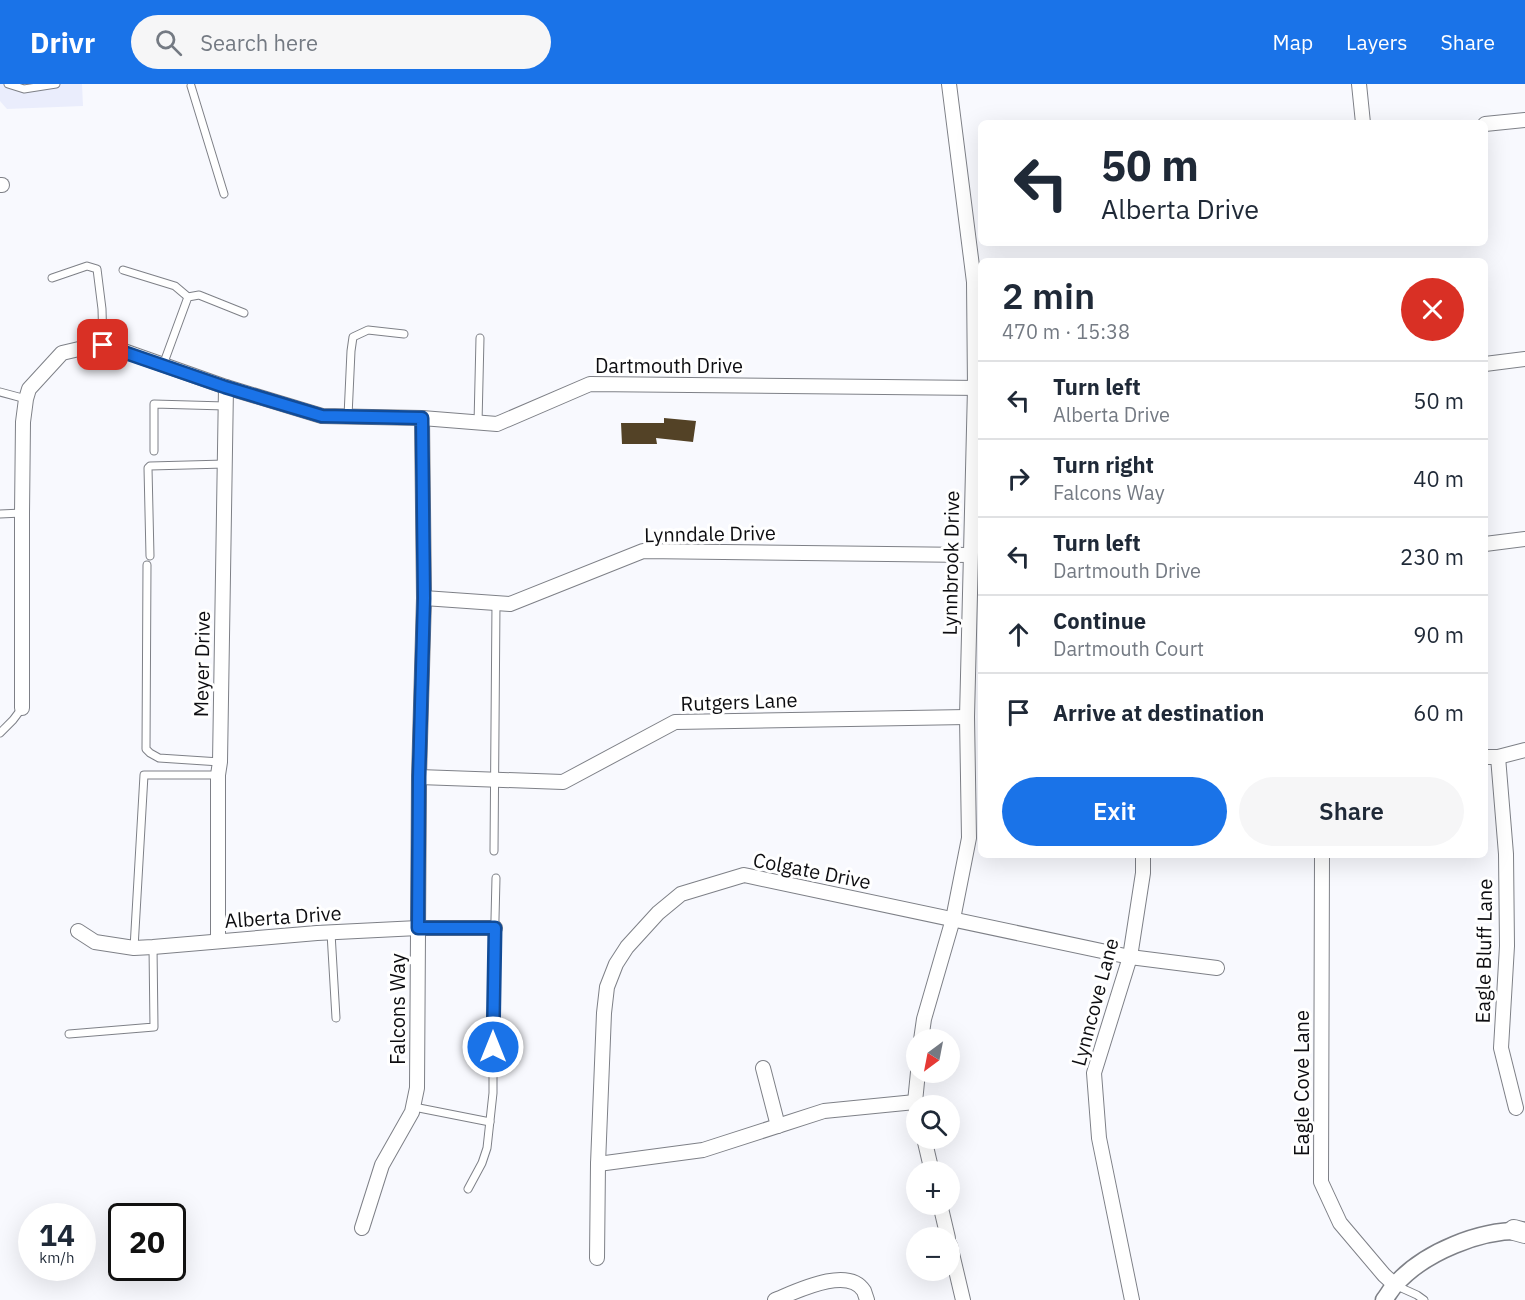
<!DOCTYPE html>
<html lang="en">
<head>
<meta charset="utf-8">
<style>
  :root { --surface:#fff; --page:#f6f6f7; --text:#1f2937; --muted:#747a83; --line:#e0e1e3; --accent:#1a73e8 }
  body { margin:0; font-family:"IBM Plex Sans",sans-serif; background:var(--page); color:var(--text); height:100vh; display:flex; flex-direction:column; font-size:22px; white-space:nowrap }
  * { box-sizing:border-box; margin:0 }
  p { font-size:20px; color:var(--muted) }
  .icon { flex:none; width:33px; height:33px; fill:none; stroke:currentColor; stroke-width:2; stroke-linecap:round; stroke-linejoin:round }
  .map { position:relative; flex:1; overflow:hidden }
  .details { position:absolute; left:978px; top:174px; width:510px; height:600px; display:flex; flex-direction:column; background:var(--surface); border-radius:9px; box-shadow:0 6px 24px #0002 }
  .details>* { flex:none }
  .guide { position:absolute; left:978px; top:36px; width:510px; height:126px; border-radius:9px; box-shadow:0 6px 24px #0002; background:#fff; color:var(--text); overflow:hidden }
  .needle { width:39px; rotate:212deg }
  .buttons { position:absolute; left:906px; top:945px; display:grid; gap:12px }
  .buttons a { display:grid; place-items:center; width:54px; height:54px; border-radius:50%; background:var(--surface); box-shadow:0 6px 24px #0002; font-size:30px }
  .speed { position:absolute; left:18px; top:1119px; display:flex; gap:12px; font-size:30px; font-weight:700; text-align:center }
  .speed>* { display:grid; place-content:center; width:78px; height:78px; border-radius:50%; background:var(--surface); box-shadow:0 6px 24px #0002; line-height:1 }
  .speed small { font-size:15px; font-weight:400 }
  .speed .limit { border:3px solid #111; border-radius:9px; background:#fff; color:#111 }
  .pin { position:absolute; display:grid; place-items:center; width:51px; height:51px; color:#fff; margin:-26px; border-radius:12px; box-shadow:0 3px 9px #0006 }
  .me { position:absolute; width:66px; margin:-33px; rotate:0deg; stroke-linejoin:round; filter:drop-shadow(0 0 4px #0008) }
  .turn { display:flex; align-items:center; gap:21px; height:126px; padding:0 24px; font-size:27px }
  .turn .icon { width:78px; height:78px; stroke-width:2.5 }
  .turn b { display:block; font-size:42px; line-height:51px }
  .round { display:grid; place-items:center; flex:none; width:63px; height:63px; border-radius:32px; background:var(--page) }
  .headline { display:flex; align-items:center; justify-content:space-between; height:102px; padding:0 24px }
  h1 { font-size:36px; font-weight:600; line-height:45px }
  .button { display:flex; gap:12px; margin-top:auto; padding:12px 24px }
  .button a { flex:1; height:69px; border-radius:36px; background:var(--accent); color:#fff; font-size:24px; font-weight:600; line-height:69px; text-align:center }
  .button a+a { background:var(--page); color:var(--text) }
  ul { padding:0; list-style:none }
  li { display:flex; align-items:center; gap:18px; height:78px; padding:0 24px; border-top:2px solid var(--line) }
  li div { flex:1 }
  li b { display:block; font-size:22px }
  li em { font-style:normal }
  header { display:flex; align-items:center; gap:36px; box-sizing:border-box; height:84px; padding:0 30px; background:var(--accent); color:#fff }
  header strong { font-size:28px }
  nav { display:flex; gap:33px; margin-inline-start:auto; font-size:21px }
  .search { width:420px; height:54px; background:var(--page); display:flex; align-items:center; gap:15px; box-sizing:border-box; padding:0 21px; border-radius:33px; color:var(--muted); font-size:22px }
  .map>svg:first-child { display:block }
  .built { fill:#eaedfc }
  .building { fill:#534226 }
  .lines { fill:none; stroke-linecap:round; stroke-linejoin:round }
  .service-casing { stroke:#7e8087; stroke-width:9 }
  .minor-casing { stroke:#7e8087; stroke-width:16 }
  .tertiary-casing { stroke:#7e8087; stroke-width:19 }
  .secondary-casing { stroke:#7e8087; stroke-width:22 }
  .service { stroke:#fff; stroke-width:7 }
  .minor { stroke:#fff; stroke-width:14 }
  .tertiary { stroke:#fff; stroke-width:16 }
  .secondary { stroke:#fff; stroke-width:20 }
  .route-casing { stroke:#114b97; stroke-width:15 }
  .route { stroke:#1a73e8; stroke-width:10 }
  .labels { text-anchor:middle; stroke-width:6; stroke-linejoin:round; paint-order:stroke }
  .street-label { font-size:20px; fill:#0d0d10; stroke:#fff }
</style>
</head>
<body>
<header>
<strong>Drivr</strong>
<div class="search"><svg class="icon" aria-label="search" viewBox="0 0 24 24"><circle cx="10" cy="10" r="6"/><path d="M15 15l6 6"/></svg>Search here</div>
<nav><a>Map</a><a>Layers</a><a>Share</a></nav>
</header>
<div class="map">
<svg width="1525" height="1216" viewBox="0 0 1525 1216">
  <rect width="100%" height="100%" fill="#f8f9fe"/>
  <polygon class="built" points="0,0 82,0 83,22 7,25 0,17"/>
  <polygon class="building" points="664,334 696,337 693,358 656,354 657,360 622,360 621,339 664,339"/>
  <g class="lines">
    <defs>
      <g id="service">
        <polyline points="8,0 24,5 56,0"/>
        <polyline points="191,2 224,110"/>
        <polyline points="123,186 175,202 188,213"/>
        <polyline points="52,194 87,182 97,185 102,225 103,261"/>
        <polyline points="163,281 188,213 199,211 244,229"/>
        <polyline points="0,308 26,315"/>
        <polyline points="348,332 351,267 353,253 368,246 404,250"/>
        <polyline points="478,339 480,254"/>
        <polyline points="154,367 154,320 225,322"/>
        <polyline points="0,430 22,429"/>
        <polyline points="150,472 148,384 150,382 225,380"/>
        <polyline points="147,481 146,665 150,669 159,674 220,678"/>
        <polyline points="0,649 13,636 22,624"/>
        <polyline points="494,767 496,519"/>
        <polyline points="331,849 336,934"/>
        <polyline points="134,864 144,691 218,691"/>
        <polyline points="69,950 154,943 153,863"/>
        <polyline points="414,1023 490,1038"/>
        <polyline points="468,1105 482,1079 487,1064 493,1009 493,916 496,794"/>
        <polyline points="1397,1202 1417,1211 1424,1216"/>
      </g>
      <g id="minor">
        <polyline points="1359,0 1363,39"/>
        <polyline points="1485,40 1525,36"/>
        <polyline points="0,101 2,101"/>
        <polyline points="1485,280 1525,275"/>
        <polyline points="1485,460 1525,455"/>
        <polyline points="424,514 510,520 643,467 970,471"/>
        <polyline points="22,624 22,429 23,338 26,315 29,305 62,269 96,261 110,262 226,303 322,332 422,334 497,340 590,300 981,304"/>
        <polyline points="1485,673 1498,673 1525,666"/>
        <polyline points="1498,673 1506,770 1507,862 1501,964 1516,1024"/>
        <polyline points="419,693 563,698 675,638 967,633"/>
        <polyline points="1322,771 1321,1098 1340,1139 1384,1191 1395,1201"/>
        <polyline points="78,847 95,858 134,864 153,863 317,849 418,844 495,844"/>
        <polyline points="218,857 218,691 220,678 226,303"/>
        <polyline points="921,956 924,935 953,835 969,754 967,633 975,304 974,198 949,0"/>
        <polyline points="763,984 778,1042"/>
        <polyline points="916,1025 915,1018 918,988"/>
        <polyline points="924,1054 932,1088"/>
        <polyline points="598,1080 703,1066 824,1027 915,1018"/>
        <polyline points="940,1120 948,1154"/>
        <polyline points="362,1144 382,1081 412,1028 417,1004 419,693 424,514 422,334"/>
        <polyline points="950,1161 963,1216"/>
        <polyline points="597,1174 598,1080 604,929 607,903 616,880 627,863 658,829 681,810 744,791 1130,873 1217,884"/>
        <path d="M775,1216C795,1208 848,1181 864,1207C865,1210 866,1213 867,1216"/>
        <polyline points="1132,1216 1099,1054 1094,989 1130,873 1143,789 1143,771"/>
      </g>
      <path id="tertiary" d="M1384,1216C1388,1211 1391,1205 1395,1201C1424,1168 1481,1145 1525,1147"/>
      <polyline id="secondary" points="1514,1146 1525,1149"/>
    </defs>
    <use href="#service" class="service-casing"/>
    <use href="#minor" class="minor-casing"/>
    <use href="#tertiary" class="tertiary-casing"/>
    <use href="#secondary" class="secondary-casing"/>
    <use href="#service" class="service"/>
    <use href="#minor" class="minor"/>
    <use href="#tertiary" class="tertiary"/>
    <use href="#secondary" class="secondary"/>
  </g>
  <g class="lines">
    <defs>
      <polyline id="route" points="103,261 225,303 322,332 422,334 424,514 419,693 418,844 495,844 493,963"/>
    </defs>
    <use href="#route" class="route-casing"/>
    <use href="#route" class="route"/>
  </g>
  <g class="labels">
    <g class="street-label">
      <text x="669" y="289">Dartmouth Drive</text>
      <text transform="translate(710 450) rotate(-1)" y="7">Lynndale Drive</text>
      <text transform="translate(951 479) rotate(-89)" y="7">Lynnbrook Drive</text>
      <text transform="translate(202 580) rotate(-89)" y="7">Meyer Drive</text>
      <text transform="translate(739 618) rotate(-2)" y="7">Rutgers Lane</text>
      <text transform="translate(812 787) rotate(11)" y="7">Colgate Drive</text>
      <text transform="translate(283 833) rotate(-4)" y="7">Alberta Drive</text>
      <text transform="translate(1484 867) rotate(-89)" y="7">Eagle Bluff Lane</text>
      <text transform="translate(1095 918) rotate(-75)" y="7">Lynncove Lane</text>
      <text transform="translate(398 925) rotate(-90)" y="7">Falcons Way</text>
      <text transform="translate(1302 999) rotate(-90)" y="7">Eagle Cove Lane</text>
    </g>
  </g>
</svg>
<div class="buttons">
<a><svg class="needle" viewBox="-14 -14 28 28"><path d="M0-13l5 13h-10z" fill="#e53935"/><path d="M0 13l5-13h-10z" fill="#747a83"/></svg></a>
<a><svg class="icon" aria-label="search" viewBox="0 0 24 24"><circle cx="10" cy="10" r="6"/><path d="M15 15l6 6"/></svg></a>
<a>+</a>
<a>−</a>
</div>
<div class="speed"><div>14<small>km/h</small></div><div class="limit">20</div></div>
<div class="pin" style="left:103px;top:261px;background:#d93025"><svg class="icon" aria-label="arrive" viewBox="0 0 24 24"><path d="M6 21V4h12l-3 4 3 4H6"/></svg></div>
<svg class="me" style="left:493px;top:963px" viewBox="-20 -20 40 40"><circle r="17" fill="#1a73e8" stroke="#fff" stroke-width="3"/><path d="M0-11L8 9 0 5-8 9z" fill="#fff"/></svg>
<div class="guide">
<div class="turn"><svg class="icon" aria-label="left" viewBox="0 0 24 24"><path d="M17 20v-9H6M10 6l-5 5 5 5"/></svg><div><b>50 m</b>Alberta Drive</div></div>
</div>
<section class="details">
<div class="headline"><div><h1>2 min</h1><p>470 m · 15:38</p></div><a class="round" style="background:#d93025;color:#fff"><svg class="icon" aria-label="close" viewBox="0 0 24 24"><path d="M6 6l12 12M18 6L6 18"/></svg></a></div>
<ul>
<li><svg class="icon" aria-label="left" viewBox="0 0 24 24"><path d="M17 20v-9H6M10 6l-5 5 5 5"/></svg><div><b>Turn left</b><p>Alberta Drive</p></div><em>50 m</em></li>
<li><svg class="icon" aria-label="right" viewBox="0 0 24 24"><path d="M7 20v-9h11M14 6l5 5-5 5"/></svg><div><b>Turn right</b><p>Falcons Way</p></div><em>40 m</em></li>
<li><svg class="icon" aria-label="left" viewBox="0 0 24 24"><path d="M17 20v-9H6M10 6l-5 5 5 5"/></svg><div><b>Turn left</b><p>Dartmouth Drive</p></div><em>230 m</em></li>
<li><svg class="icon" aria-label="ahead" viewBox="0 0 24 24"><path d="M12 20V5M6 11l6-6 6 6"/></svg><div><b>Continue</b><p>Dartmouth Court</p></div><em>90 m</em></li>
<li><svg class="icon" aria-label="arrive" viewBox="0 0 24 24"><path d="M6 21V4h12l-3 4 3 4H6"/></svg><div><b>Arrive at destination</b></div><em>60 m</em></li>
</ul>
<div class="button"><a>Exit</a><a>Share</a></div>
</section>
</div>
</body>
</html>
